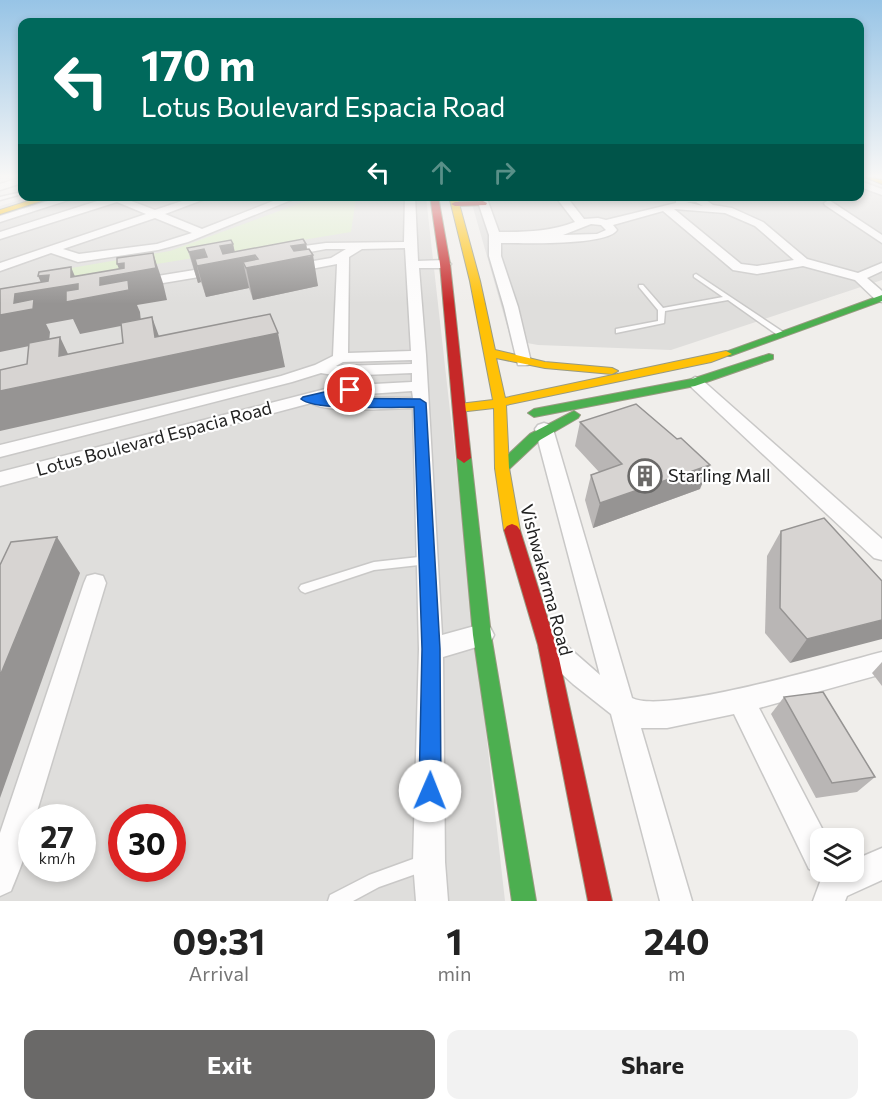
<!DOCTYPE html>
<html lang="en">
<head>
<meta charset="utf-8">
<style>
  :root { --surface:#fff; --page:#f2f2f2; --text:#222; --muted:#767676; --accent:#6a6968 }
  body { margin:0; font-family:Commissioner,sans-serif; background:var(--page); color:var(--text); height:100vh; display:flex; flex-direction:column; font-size:22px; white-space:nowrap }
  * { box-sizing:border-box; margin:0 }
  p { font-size:20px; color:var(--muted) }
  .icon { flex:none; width:33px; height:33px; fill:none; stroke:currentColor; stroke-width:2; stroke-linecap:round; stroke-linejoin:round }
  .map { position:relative; height:901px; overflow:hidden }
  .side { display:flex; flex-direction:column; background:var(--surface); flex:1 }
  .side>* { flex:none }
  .guide { position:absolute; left:18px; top:18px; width:846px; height:183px; border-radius:12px; box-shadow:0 3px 9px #0003; background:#00695c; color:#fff; overflow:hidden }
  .tools { position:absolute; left:810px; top:828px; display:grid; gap:12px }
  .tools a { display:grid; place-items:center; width:54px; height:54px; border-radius:12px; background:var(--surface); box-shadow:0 3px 9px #0003; font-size:30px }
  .speed { position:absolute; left:18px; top:804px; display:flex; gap:12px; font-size:30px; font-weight:700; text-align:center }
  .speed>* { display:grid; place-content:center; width:78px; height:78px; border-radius:50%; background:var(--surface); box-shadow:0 3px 9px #0003; line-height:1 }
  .speed small { font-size:15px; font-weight:400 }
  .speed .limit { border:9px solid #d22; background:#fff; color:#111 }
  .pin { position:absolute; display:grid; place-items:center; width:51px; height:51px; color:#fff; margin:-26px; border:3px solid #fff; border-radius:50%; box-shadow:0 2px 6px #0007 }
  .me { position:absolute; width:66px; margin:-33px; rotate:1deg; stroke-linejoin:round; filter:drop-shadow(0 0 4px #0008) }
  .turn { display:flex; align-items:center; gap:21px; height:126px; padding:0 24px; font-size:27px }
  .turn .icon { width:78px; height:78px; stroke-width:2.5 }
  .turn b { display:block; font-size:42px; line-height:51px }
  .lanes { display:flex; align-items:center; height:57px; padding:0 24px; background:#0003; justify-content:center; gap:30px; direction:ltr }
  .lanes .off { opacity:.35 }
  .eta { display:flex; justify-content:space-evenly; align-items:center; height:102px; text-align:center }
  .eta b { font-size:36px; font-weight:700; line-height:42px }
  .action { display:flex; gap:12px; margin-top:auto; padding:12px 24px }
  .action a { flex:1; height:69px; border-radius:12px; background:var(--accent); color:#fff; font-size:24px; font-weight:700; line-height:69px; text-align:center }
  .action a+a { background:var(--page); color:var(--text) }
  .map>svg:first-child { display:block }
  .residential { fill:#dfdedc; fill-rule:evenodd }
  .grass { fill:#ddeccb }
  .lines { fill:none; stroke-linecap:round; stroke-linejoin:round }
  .lane-casing { stroke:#c9c8c7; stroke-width:3 }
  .street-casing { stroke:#c9c8c7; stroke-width:3 }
  .fast-casing { stroke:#999a82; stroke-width:2 }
  .slow-casing { stroke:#999a82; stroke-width:2 }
  .jam-casing { stroke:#999a82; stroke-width:2 }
  .lane { fill:#fdfcfc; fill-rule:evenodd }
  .street { fill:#fdfcfc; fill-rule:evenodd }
  .fast { fill:#4caf50; fill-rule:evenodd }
  .slow { fill:#ffc107; fill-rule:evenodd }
  .jam { fill:#c62828; fill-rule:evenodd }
  .wall { fill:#b9b6b5 }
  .shaded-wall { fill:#969493 }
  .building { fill:#d7d4d2; stroke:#969493; stroke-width:1.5 }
  .route { fill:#1a73e8; stroke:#114b97; stroke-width:1.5 }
  .labels { text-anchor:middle; stroke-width:4.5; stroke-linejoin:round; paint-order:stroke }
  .street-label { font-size:18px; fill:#222; stroke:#fff }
  .poi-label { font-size:18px; fill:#222; stroke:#fff; text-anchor:start }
</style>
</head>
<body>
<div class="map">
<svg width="882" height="901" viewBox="0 0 882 901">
  <rect width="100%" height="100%" fill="#f0eeeb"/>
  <g class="residential">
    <polygon points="860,179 882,187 882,280 671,350 538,345 511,340 470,197 860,196"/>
    <path d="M33,196L426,197L505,901H0V206ZM32,818H82V868H32ZM122,818H172V868H122Z"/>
  </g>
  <polygon class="grass" points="317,197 356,197 351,232 72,278 71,268 170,251"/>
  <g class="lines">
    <defs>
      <g id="lane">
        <polygon points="22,192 22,194 0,200 0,197"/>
        <polygon points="696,274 786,334 782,336 779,336 728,300 665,311 664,323 616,333 616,329 658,321 658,310 639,287 639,285 643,285 663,308 723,297 694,277 694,275"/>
        <polygon points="428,556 432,557 433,560 432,563 428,564 374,570 305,593 301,591 299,588 301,585 374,562"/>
        <polygon points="424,855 430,857 432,863 430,869 379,887 353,901 328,901 330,895 369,875"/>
      </g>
      <g id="street">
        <polygon points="22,177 22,183 0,190 0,184"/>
        <polygon points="860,181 882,189 882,195 860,187"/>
        <polygon points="64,196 81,196 0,222 0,216"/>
        <path d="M113,196H130L126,199L155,210L197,196H213L165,214L202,229L286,196H301L188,242L158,250L78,262L51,253L0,271V263L146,214L117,202L0,239V232ZM155,218L192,233L157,244L79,254L63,249Z"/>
        <path d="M405,196H415L418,261L445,260L451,264L445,268H419L426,355L442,635L482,624L490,627L494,635L490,643L443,657L445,862L448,901H416L413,862L419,649L413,408C389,408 329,414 311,403L0,486V472L337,386L412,382V373L339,376L321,373L292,382L0,457V445L281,376L315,365L333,356L337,264L290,273L284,269L290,265L331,258L346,249H326L283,257L277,253L283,249L326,243L404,242ZM405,248L411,351L348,353L349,257L362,249ZM412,360V364L336,366L343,362ZM412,391L413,398L331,397L337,396Z"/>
        <path d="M476,196H486L499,232C526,232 549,232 575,222L555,196H566L584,219L598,218L606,220L676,203V199L685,196L703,198L713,205L732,208L763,222L807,259L858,273L882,263V271L867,278L882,291V302L877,301L855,280L803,266L757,274L733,270L663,211L613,225L617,230C607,246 523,243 501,243V256L518,307L531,362L528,365H518L504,307L489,256V235ZM686,202H696L703,206ZM674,209L725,213L755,226L794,260L757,266L741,264ZM591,224L601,225L606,230L597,234L563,235Z"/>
        <polygon points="829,200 882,235 882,243 825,205 824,203"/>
        <polygon points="219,266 225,270 223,273 139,287 133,283 139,279"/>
        <polygon points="695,377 701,379 882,539 882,560 874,558 689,385 687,382"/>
        <path d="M544,423L550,425L553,429L632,698C665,715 839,663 882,652V674L759,708L827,838H820V872H825L820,874L809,869L734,714L667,728H641L692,901H660L611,714L573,684L542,656L539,648L542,640L551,637L560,640L600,675L535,429L538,425Z"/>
        <path d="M95,574L103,576L106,583L35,818H32C32,841 20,869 11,891L0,896V833L84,583L87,576Z"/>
        <polygon points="882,848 882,880 847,896 845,901 813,901 823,874 828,872 854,872 854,860"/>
      </g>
      <g id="fast">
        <polygon points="882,295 882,301 730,356 722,356 720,354"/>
        <polygon points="769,354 773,355 773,359 695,386 534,417 528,413 534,409 692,379"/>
        <polygon points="574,411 580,415 578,418 540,440 507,471 497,471 495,468 497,465 530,434"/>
        <polygon points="464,453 471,458 491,635 536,901 512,901 473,635 457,458"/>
      </g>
      <g id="slow">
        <polygon points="866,177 882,180 882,184 867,178"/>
        <polygon points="44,196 57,196 0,214 0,210"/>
        <polygon points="449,196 457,196 480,281 495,350 545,362 612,368 618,371 612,374 545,368 496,358 505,398 726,351 732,354 711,362 506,405 509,468 520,530 517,534 512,536 507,534 504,530 495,468 494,408 459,412 453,408 459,404 493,400 470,281"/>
      </g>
      <g id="jam">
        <polygon points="430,196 438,196 450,264 471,458 464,463 457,458 440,264"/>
        <polygon points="483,201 487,203 486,205 455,206 451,204 455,202"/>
        <polygon points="512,524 517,526 520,530 556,645 612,901 588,901 538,645 504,530 507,526"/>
      </g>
    </defs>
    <use href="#lane" class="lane-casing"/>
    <use href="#street" class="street-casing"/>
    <use href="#fast" class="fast-casing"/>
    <use href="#slow" class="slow-casing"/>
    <use href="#jam" class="jam-casing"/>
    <use href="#lane" class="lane"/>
    <use href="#street" class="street"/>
    <use href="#fast" class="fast"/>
    <use href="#slow" class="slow"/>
    <use href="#jam" class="jam"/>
  </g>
  <g class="wall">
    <polygon points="233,244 235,252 306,244 318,286 253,300 249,288 206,297 201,282 198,283 187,248"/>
    <polygon points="580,422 700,489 593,528 585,500 591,475 599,472 575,446"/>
    <polygon points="781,531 882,581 790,663 765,633 767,556"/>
    <polygon points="882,662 882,686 872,673"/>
    <polygon points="784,697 875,777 857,792 816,798 771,714"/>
  </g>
  <g class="shaded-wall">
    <polygon points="233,244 236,259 255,255 258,266 291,246 306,244 308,257 313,255 318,286 253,300 246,268 243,262 249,288 206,297 197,266 195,259 201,282 198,283 189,252 204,249 208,264 220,246"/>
    <polygon points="153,253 163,283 167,300 137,305 140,312 141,322 80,334 73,319 46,324 50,332 49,342 0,352 0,308 14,303 15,294 44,289 38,276 49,275 71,277 71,267 84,298 100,285 100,278 121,274 117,264"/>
    <polygon points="152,317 164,350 278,333 285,367 0,431 0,391 59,356 60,337 76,371 155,337"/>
    <polygon points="710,465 700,489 593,528 600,503"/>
    <polygon points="57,537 80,573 0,798 0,676"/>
    <polygon points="882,620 882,639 790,663 807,639"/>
  </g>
  <g class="building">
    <polygon points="303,239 306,244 291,246 294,251 309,249 313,255 246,268 243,262 258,259 255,255 197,266 195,259 207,257 204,249 189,252 187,248 231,240 233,244 220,246 223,254"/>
    <polygon points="153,253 156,268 100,278 100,285 128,280 129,290 66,302 66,291 78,289 78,284 15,294 14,303 34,299 33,309 0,315 0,289 48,281 49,275 38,276 39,272 71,267 71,277 124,268 124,263 117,264 117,258"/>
    <polygon points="270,314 278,333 0,391 0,370 27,364 29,343 60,337 59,356 123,343 121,323 152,317 155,337"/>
    <polygon points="636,404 677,439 681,438 710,465 600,503 591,475 622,464 580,422"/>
    <polygon points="824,518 882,581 882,620 807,639 780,608 781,531"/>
    <polygon points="57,537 0,676 0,565 11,542"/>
    <polygon points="823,692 875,777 832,783 784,697"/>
  </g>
  <linearGradient id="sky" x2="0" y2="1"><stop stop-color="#97c4e6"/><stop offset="0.58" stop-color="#f8f7f6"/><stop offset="1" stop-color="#f8f7f6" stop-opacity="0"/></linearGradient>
  <rect width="882" height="304" fill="url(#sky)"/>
  <path class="route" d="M350,386L356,390L354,392L329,398L420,399L426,403L440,649L441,791L437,799L430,802L422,799L419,791L422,649L414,407C393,407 314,411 301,399L303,397Z"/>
  <defs>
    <symbol id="building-ring" viewBox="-11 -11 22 22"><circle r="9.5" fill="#fff" stroke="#6a6968" stroke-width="1.5"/><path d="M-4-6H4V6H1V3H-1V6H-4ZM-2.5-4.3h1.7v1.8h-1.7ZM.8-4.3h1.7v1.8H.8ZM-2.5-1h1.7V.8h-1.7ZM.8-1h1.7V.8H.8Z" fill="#6a6968"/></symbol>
  </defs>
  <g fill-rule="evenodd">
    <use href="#building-ring" x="626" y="457" width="38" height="38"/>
  </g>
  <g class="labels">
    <g class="street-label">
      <text transform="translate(154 439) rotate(-15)" y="6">Lotus Boulevard Espacia Road</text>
      <text transform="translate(546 580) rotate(75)" y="6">Vishwakarma Road</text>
    </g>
    <g class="poi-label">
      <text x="668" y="482">Starling Mall</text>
    </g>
  </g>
</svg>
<div class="tools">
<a><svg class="icon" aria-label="layers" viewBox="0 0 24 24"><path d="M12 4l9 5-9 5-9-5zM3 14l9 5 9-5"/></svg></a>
</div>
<div class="speed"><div>27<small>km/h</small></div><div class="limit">30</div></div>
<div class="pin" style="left:350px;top:390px;background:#d93025"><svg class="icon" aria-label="arrive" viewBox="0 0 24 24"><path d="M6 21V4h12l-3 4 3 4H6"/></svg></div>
<svg class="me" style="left:430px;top:791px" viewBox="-20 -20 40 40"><circle r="19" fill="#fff"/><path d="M0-13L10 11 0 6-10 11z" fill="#1a73e8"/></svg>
<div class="guide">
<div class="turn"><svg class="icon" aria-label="left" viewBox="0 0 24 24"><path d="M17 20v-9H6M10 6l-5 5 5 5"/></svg><div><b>170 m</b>Lotus Boulevard Espacia Road</div></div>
<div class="lanes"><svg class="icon" aria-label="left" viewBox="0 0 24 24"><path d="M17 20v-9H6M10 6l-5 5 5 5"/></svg><svg class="icon off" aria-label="ahead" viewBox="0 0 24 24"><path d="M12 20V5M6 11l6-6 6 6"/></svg><svg class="icon off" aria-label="right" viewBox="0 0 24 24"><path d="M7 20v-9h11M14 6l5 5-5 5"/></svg></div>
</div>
</div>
<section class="side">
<div class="eta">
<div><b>09:31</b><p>Arrival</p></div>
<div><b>1</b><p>min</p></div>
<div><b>240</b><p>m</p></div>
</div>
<div class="action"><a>Exit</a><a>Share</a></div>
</section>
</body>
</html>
